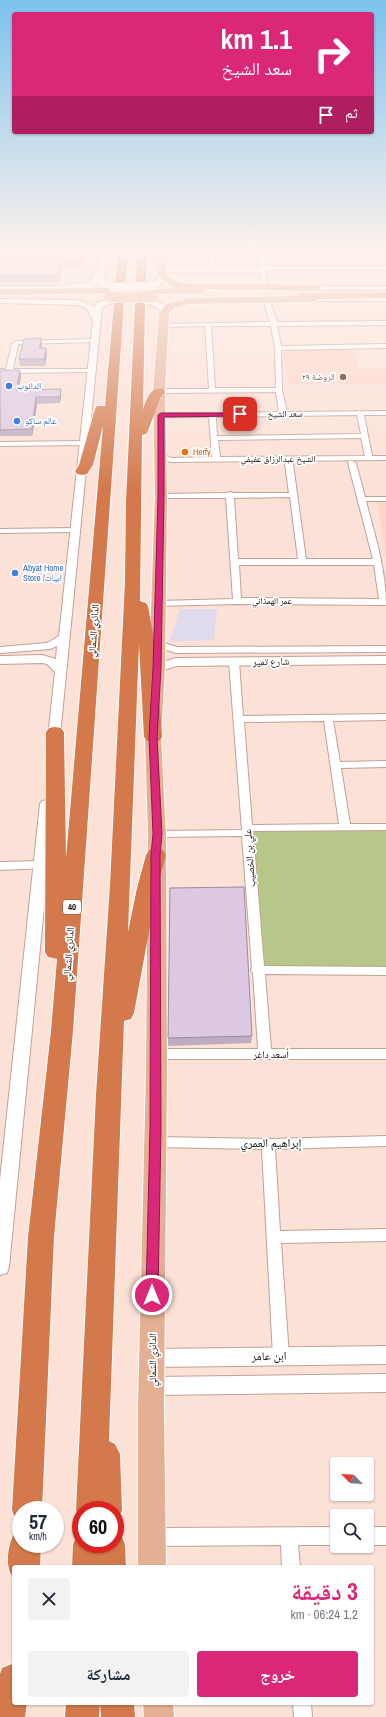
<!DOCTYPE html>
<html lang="ar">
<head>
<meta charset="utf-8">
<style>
  :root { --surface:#fff; --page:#f2f2f3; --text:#1f2937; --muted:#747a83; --accent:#db2777 }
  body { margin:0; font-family:"Archivo Narrow","Noto Naskh Arabic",sans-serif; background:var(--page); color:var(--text); direction:rtl; height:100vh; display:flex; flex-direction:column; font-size:15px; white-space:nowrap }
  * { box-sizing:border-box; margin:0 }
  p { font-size:13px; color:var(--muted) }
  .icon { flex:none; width:22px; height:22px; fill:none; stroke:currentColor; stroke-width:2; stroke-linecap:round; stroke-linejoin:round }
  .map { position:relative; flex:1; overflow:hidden; direction:ltr }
  .details { position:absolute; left:12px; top:1565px; width:362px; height:140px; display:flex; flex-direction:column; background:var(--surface); border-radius:4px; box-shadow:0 1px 3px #0004; direction:rtl }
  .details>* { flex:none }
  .hud { position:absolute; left:12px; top:12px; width:362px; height:122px; border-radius:4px; box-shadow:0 1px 3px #0004; direction:rtl; background:#db2777; color:#fff; overflow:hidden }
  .needle { width:26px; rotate:294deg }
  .controls { position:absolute; left:330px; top:1457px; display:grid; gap:8px }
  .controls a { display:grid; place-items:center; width:44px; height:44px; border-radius:4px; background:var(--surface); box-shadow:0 1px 3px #0004; font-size:20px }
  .speed { position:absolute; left:12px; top:1501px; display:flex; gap:8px; font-size:20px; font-weight:700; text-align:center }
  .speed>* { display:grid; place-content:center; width:52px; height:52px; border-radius:50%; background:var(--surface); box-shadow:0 1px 3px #0004; line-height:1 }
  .speed small { font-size:10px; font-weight:400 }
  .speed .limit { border:6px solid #d22; background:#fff; color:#111 }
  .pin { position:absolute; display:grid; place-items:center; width:34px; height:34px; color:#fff; margin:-17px; border-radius:8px; box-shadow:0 2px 6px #0006 }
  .me { position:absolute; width:44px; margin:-22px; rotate:0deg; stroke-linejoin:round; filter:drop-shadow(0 0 3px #0008) }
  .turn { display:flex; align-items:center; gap:14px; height:84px; padding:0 16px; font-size:18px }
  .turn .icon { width:52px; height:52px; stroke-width:2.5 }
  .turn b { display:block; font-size:28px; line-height:34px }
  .then { display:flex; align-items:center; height:38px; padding:0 16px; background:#0003; gap:8px; font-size:15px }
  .round { display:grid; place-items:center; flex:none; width:42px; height:42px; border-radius:4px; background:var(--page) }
  .headline { display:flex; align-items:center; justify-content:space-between; height:68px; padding:0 16px }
  h1 { font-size:24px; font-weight:700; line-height:30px; color:var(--accent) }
  .cta { display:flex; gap:8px; margin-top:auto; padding:8px 16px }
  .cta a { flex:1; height:46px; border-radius:4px; background:var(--accent); color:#fff; font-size:16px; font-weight:700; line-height:46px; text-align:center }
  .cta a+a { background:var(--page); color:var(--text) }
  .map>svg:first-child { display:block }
  .commercial { fill:#e0daef }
  .built { fill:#fdd4c5 }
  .green { fill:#b6c789 }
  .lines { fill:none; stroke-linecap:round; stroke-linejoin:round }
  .minor-casing { stroke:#c1a196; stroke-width:2 }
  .tertiary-casing { stroke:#c1a196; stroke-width:2 }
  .primary-casing { stroke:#fff; stroke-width:2 }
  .motorway-casing { stroke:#fff; stroke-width:2 }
  .minor { fill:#fff; fill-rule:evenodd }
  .tertiary { fill:#fff; fill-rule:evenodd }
  .primary { fill:#e5af94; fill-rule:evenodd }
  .motorway { fill:#d3794c; fill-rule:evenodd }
  .tertiary-bridge-casing { stroke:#c1a196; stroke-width:9; stroke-linecap:butt }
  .primary-bridge-casing { stroke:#fff; stroke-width:11; stroke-linecap:butt }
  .tertiary-bridge { stroke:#fff; stroke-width:8 }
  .primary-bridge { stroke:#e5af94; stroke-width:10 }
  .wall { fill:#bdacc2 }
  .shaded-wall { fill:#9a8c9e }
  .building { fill:#dcc8e2; stroke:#9a8c9e }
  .route { fill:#db2777; stroke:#8e194d }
  .education-dot { fill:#8d6e63; stroke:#fff; stroke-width:1.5 }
  .shop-dot { fill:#3f7fe0; stroke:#fff; stroke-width:1.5 }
  .food-dot { fill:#e8710a; stroke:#fff; stroke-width:1.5 }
  .labels { text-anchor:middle; stroke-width:3.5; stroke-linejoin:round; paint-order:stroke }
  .far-education-label { font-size:9px; fill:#785e54; stroke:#fff; text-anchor:end }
  .far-shop-label { font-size:9px; fill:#366cbe; stroke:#fff; text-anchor:start }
  .far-street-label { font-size:9px; fill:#1d120e; stroke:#fff }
  .far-food-label { font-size:9px; fill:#c56008; stroke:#fff; text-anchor:start }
  .shield { fill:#fff; stroke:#615956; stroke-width:1 }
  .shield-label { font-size:9px; font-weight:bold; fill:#1d120e }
  .street-label { font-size:10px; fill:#1d120e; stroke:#fff }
  .near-street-label { font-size:12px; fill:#1d120e; stroke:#fff }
</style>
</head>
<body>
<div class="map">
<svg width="386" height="1717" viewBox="0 0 386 1717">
  <rect width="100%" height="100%" fill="#fce1d7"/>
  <polygon class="commercial" points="180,609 217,609 214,640 170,641"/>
  <g class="built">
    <polygon points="355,350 359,368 386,368 386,384 289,385 283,352 286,351"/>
    <polygon points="377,501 386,501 386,556"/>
  </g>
  <polygon class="green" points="254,831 386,831 386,967 261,967"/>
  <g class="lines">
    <defs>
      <g id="minor">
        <polygon points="208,249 214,249 216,268 260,268 258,249 386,249 386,253 264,253 265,266 386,266 386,270 266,270 267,287 264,289 261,287 260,272 162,272 159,270 162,268 210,268"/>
        <path d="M267,299L270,301L277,322L386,321V325L277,326L281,346L386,344V348L281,350L282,390L287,412L386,411V415H364L372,456H386V460L170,462L158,458V454H164L171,458L212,457L209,417H161L157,415L159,414L279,412L276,392L159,393L156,391L159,389H209L205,326L163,327L161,326V324L270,322L264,301ZM211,326H271L275,348L276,388H215ZM357,415L361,434L217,436L216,417ZM361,438L365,456L220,457L218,440Z"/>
        <polygon points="95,339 98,341 97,342 20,344 18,345 13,369 92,369 94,370 94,372 0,373 0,369 6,369 12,344 17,341"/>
        <polygon points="84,441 88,443 87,445 0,446 0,442"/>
        <path d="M349,461H352L356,463L365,497H386V501H366C375,536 386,569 386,605L237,604L155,606L154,604L155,602L158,601L233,599L226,498H158V494L227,493L230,492L233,493H289L285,464L289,462L293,464L306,559H373L348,463ZM290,497L298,559H238L234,498ZM239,565H374L379,599L241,598Z"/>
        <polygon points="75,528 79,530 78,532 0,533 0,529"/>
        <path d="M234,659L239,662L243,716L386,714V720L333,721L340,762L386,761V767L341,768L350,824H386V830L253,831L264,966L386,967V975L265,974L271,1049H386V1059H157L152,1057L151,1054L152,1051L157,1049H258L253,973L251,970L252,968L242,836L157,837L152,834L157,831L242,830L229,662ZM324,721L339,824L252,825L244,722Z"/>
        <polygon points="41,861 45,862 47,865 45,868 0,870 0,862"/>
        <polygon points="386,1136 386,1146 275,1149 280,1231 386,1229 386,1241 281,1243 289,1356 286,1361 281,1363 276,1361 273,1356 262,1149 156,1147 151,1146 149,1142 151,1138 156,1137 268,1139"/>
        <polygon points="337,1527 337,1545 298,1545 300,1567 282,1567 281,1545 152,1546 146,1543 143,1537 146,1531 152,1528"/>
        <rect x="367" y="1527" width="19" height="18"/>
        <polygon points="293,1703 311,1703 312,1717 294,1717"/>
      </g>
      <g id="tertiary">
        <path d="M100,249H108L104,281L106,283L115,285V289L100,287L98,283C86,294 18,290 0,290V286H62L89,282L98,267Z"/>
        <path d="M159,274H165L166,276C162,284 160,289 150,288L149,286L155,283Z"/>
        <rect x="316" y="286" width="70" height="4"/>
        <polygon points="310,297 386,297 386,301 313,301 309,299"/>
        <path d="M0,299L76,300L87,303L94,307C97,300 109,298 115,302L102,307L59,746L57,749H49L47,746L55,672L47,664L42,663L0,664V656L42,655L56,659L57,646L50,649L0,653V647L47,643L59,636L93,320L87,309L79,305L0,303Z"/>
        <path d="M149,300C158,299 170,306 167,316H161L158,308L149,304Z"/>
        <polygon points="158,641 177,647 386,646 386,652 176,653 154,646 152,644 154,642"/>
        <polygon points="386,656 386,664 177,666 157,672 153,671 151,668 153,665 176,658"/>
        <polygon points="47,800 52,801 54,804 9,1267 7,1273 0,1275 0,1180 40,804 42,801"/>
        <polygon points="386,1346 386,1364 151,1367 144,1364 141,1358 144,1352 151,1349"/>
        <polygon points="386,1374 386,1392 152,1395 145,1392 142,1386 145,1380 152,1377"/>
      </g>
      <g id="primary">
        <polygon points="160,250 165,253 167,275 181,283 316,285 321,288 316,291 204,289 205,291 203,293 200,294 153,294 150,293 148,291 150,289 177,288 171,286 157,276 155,253"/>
        <polygon points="111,288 116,291 114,293 0,295 0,289"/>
        <polygon points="386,292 386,298 318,299 316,301 313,302 190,304 174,308 169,314 165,391 167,496 165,668 161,737 166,834 167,1070 164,1407 166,1567 138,1567 138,1407 146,1070 148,834 145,737 149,668 155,496 153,391 159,314 166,304 190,298 296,296 298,294 301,293"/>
        <polygon points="143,1703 173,1703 174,1717 144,1717"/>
      </g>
      <g id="motorway">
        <polygon points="100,249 110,249 108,254 104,255 99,252"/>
        <polygon points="119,249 129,249 125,285 120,288 115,285"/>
        <polygon points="137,249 147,249 146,285 141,288 136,285"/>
        <polygon points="154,249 164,249 165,253 160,256 156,255"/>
        <polygon points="119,300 124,303 73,1031 54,1237 42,1510 21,1510 21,1523 16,1521 12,1510 28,1237 51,1031 57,959 48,957 45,952 46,732 49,728 55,727 61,728 64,732 66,858 103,426 93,465 87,474 82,475 77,474 75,471 79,465 95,409 97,406 105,406 114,303"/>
        <path d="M140,301L145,304L143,410C146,400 150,386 163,389L165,392L160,398L148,431L146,434L142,435L140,601L146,603L148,606L155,645L162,737L159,741L153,742L147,741L144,737L139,644L128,932L137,888L146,855L149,850L156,849L163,850L166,855L157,888L134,1013L131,1019L124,1021L109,1441L115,1444L120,1454L122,1510L118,1521L115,1522V1510H81V1521L76,1510L96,1094L110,885L125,581L126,501L135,304Z"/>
        <path d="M21,1530V1544H41L40,1567H14V1579C4,1567 8,1546 14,1533Z"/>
        <polygon points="115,1531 120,1533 125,1544 126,1567 72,1567 73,1544 78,1533 81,1532 81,1544 115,1544"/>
        <polygon points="14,1663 14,1703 27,1703 25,1717 0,1717 0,1674 2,1668"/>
        <polygon points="66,1703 100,1703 99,1717 65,1717"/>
        <polygon points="100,1703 134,1703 135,1717 101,1717"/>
      </g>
    </defs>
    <use href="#minor" class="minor-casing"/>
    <use href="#tertiary" class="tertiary-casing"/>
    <use href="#primary" class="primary-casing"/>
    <use href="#motorway" class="motorway-casing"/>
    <use href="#minor" class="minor"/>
    <use href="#tertiary" class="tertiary"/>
    <use href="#primary" class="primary"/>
    <use href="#motorway" class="motorway"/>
    <defs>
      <polyline id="tertiary-bridge" points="112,287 153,286"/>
      <polyline id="primary-bridge" points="109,297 152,297"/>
    </defs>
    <use href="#tertiary-bridge" class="tertiary-bridge-casing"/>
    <use href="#primary-bridge" class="primary-bridge-casing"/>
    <use href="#tertiary-bridge" class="tertiary-bridge"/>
    <use href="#primary-bridge" class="primary-bridge"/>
  </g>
  <g class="wall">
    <polygon points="0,249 83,249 83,255 82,267 62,267 59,282 0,282"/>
    <polygon points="42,345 41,348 46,348 47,355 45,366 20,366 19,359"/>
    <polygon points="0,370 20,370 21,377 18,390 61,389 61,396 60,403 37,404 32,436 0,436"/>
    <polygon points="170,888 252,1036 251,1043 168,1046"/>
  </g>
  <g class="shaded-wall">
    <polygon points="83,249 83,255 82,267 81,260"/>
    <polygon points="61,260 62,267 59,282 59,275"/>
    <polygon points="42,338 42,345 40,355 39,348"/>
    <polygon points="46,348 47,355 45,366 44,359"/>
    <polygon points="20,370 21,377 17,396 16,390"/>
    <polygon points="61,389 61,396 60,403 60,397"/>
    <polygon points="36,397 37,404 32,436 32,429"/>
  </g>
  <g class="building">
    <polygon points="0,249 82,249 81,260 61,260 59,275 0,275"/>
    <polygon points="42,338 39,348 46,348 44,359 19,359 24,339"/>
    <polygon points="0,370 20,370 16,390 61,389 60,397 36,397 32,429 0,430"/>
    <polygon points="244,887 252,1036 168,1038 170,888"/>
  </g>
  <linearGradient id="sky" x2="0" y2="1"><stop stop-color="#7cc3ec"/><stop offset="0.51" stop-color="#fef2ed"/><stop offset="1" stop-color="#fef2ed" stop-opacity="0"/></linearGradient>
  <rect width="386" height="489" fill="url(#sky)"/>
  <polygon class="route" points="161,413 240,413 243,414 240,416 164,417 164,496 161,668 157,737 162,834 160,855 161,1127 158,1295 156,1298 152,1300 148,1298 146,1295 150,1127 151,855 153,834 149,737 153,668 158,496 158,415"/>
  <circle class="education-dot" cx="343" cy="377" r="4"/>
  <g class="shop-dot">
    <circle cx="9" cy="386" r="4"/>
    <circle cx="17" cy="421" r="4"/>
    <circle cx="15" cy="573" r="4"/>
  </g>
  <circle class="food-dot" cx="185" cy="452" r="4"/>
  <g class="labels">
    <g class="far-education-label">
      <text x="335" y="380">الروضة ٢٩</text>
    </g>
    <g class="far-shop-label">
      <text x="17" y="389">الدانوب</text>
      <text x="25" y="424">عالم ساكو</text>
      <text x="23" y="571">Abyat Home<tspan x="23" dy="10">Store /ابيات</tspan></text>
    </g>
    <g class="far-street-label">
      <text transform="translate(285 414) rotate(-1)" y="3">سعد الشيخ</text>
      <text x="278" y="462">الشيخ عبدالرزاق عفيفي</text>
      <text x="272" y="604">عمر الهمذاني</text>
    </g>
    <g class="far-food-label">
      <text x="193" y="455">Herfy</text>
    </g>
    <rect class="shield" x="63" y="900" width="18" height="14" rx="3"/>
    <g class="shield-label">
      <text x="72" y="910">40</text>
    </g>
    <g class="street-label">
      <text transform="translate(93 631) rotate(-86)" y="4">الدائري الشمالي</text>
      <text transform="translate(271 661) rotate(-1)" y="4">شارع تمير</text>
      <text transform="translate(249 858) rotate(-94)" y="4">علي بن الخصيب</text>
      <text transform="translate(68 954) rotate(-86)" y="4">الدائري الشمالي</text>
      <text x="271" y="1058">أسعد داغر</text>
      <text transform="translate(152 1360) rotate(-90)" y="4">الدائري الشمالي</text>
    </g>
    <g class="near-street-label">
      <text x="271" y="1147">إبراهيم العمري</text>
      <text transform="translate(269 1356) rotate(-1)" y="4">ابن عامر</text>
    </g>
  </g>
</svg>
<div class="controls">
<a><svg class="needle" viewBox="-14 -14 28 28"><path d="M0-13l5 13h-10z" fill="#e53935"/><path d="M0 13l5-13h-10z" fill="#747a83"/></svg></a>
<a><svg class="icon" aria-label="search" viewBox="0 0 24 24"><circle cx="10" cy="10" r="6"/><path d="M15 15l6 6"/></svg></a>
</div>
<div class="speed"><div>57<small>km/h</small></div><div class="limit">60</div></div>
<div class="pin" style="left:240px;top:414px;background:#d93025"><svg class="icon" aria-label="arrive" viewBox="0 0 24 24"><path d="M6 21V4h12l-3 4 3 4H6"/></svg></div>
<svg class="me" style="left:152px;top:1295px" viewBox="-20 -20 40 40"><circle r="17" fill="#db2777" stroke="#fff" stroke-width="3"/><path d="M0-11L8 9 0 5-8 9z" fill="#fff"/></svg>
<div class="hud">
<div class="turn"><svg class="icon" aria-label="right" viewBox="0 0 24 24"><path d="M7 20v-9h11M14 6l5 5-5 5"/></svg><div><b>1.1 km</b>سعد الشيخ</div></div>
<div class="then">ثم<svg class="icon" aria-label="arrive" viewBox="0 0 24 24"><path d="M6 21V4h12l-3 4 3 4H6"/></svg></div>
</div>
<section class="details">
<div class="headline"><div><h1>3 دقيقة</h1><p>1.2 km · 06:24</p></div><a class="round"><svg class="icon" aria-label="close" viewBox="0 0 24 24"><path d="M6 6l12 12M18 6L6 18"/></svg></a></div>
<div class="cta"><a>خروج</a><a>مشاركة</a></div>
</section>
</div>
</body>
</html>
